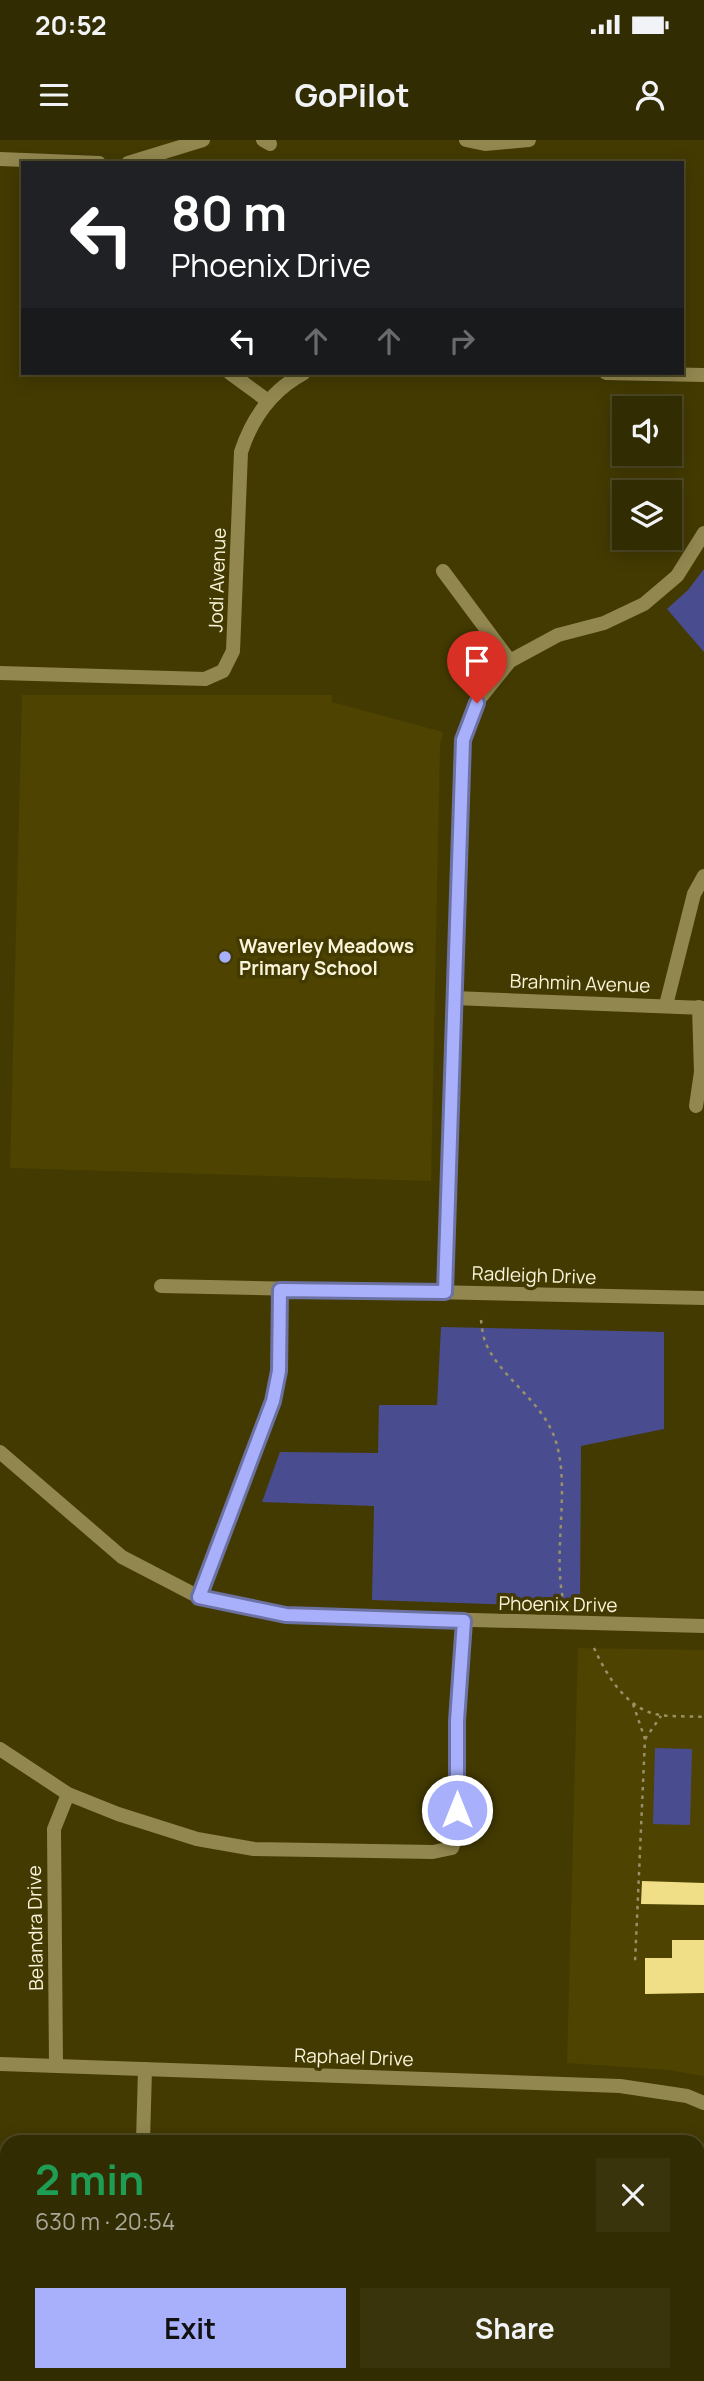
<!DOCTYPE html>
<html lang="en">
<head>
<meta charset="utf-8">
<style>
  :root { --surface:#322c02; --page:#3a340c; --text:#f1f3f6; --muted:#a8a799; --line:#4d4824; --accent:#a8b0fc }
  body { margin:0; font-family:Manrope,sans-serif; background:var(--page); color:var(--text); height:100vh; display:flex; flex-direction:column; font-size:26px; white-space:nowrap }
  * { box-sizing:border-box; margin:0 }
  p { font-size:23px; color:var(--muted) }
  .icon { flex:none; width:38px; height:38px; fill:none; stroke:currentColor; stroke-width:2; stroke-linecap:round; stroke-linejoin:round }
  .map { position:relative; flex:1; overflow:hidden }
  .side { position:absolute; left:0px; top:1995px; width:705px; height:247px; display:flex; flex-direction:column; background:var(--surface); border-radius:21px 21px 0 0; box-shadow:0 4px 18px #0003,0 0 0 2px var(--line) }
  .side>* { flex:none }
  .top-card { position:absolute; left:21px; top:21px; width:663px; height:214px; border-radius:0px; box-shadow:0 4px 18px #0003,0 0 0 2px var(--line); background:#202124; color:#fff; overflow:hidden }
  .tools { position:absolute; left:612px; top:256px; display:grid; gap:14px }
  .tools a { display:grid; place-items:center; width:70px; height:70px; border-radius:0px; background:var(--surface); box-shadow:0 4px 18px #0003,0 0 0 2px var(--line); font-size:35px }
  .pin { position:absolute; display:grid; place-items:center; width:60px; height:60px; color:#fff; margin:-72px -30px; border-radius:50% 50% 50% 0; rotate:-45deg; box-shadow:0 0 7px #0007 }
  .pin .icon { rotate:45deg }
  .me { position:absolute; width:77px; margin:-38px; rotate:0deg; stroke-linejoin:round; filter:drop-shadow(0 0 5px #0008) }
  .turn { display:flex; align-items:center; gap:24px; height:147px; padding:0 35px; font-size:32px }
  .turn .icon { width:91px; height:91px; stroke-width:2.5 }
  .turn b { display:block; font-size:49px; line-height:60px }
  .lanes { display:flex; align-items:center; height:66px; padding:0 35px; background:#0003; justify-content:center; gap:35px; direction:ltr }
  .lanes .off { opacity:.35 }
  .round { display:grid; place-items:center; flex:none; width:74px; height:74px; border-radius:0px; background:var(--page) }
  .head { display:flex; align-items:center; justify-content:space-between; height:119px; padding:0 35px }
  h1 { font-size:42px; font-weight:700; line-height:52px; color:#1e9e55 }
  .cta { display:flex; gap:14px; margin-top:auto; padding:14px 35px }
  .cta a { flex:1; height:80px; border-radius:0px; background:var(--accent); color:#111; font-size:28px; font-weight:700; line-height:80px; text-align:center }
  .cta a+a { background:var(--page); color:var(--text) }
  .status { display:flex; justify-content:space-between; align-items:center; height:49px; padding:0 35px; background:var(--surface); direction:ltr }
  .status svg { height:19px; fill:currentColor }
  header { display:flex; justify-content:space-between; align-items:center; height:91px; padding:0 35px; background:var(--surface); font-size:32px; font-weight:700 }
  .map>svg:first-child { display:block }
  .built { fill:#4e4300 }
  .green { fill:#494d90 }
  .building { fill:#f0df87 }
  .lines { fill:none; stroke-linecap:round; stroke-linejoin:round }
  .path { stroke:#989167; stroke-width:2.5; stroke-dasharray:3.5 5; stroke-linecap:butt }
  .minor { stroke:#92874f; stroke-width:14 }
  .route-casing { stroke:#6d72a4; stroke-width:18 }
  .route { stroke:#a8b0fc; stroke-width:12 }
  .poi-dot { fill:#a8b0fc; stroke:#433a02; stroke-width:2.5 }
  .labels { text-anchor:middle; stroke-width:7; stroke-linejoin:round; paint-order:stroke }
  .street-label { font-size:19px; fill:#f9f4da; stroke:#433a02 }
  .poi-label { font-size:19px; font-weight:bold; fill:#f9f4da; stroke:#433a02; text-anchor:start }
</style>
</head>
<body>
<div class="status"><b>20:52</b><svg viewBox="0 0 49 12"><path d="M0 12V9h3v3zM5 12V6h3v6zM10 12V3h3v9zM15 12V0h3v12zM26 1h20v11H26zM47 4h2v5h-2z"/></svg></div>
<header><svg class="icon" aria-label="menu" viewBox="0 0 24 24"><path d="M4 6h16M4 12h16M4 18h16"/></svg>GoPilot<svg class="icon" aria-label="person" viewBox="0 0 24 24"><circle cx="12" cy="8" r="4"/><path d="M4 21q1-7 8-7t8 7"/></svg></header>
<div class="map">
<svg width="704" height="2241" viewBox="0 0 704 2241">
  <rect width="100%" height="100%" fill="#433a02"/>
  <g class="built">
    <polygon points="22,555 332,555 332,562 443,592 440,606 431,1041 10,1028"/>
    <polygon points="578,1508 704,1510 704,1936 668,1930 567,1923"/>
  </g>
  <g class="green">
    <polygon points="704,429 704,512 667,469 688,450"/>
    <polygon points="441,1187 664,1192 664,1289 581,1306 580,1467 372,1460 374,1366 262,1362 280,1312 378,1313 379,1265 437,1265"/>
    <polygon points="655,1608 692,1609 690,1685 653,1684"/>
  </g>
  <g class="building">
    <polygon points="642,1741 704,1743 704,1765 641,1764"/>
    <polygon points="672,1800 704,1800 704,1853 645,1854 645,1818 672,1818"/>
  </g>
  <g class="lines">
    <g class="path">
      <path d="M481,1180C482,1189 483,1198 487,1206C503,1239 540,1260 554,1296C573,1347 550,1414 565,1467"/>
      <path d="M594,1508C607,1536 627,1570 660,1575C674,1577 690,1576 704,1577"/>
      <polyline points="633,1564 645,1599 635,1823"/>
      <polyline points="645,1599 661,1576"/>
    </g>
    <g class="minor">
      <polyline points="263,0 270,4"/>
      <polyline points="466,0 485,4 529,0"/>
      <polyline points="0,19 99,23"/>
      <polyline points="128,23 203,0"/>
      <polyline points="230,233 268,261"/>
      <polyline points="606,233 704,235"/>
      <polyline points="443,431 510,521"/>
      <path d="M0,533L205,539L223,531L233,511L241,312C252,278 272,250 304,233"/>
      <polyline points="454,858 704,868"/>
      <polyline points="666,865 694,754 704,736"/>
      <polyline points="696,966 701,932 699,867"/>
      <polyline points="161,1146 704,1158"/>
      <polyline points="445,1152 463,600 476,563 510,521 558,495 604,483 644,464 677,436 704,393"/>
      <polyline points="0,1312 122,1417 199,1457 286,1475 704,1486"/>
      <polyline points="199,1457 273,1261 279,1231 280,1150"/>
      <polyline points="0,1609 68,1654 118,1674 197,1699 254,1709 433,1712 452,1708 458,1693 457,1581 464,1481"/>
      <polyline points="0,1924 620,1946 687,1956 704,1963"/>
      <polyline points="56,1925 54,1689 68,1654"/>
      <polyline points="143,2002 145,1929"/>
      <polyline points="0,2129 7,2130"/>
      <polyline points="698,2201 704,2205"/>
      <polyline points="136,2241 137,2235"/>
    </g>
  </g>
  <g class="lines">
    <defs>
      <polyline id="route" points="457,1670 457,1581 464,1481 286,1475 199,1457 273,1261 279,1231 280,1150 445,1152 463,600 477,563"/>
    </defs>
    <use href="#route" class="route-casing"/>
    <use href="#route" class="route"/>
  </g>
  <circle class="poi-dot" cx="225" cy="817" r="7"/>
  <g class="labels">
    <g class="street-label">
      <text transform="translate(217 440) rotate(-88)" y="7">Jodi Avenue</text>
      <text transform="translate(580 843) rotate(2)" y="7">Brahmin Avenue</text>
      <text transform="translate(534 1135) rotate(2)" y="7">Radleigh Drive</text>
      <text transform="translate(558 1464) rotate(1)" y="7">Phoenix Drive</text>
      <text transform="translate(35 1788) rotate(-91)" y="7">Belandra Drive</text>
      <text transform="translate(354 1917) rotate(2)" y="7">Raphael Drive</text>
    </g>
    <g class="poi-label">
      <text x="239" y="813">Waverley Meadows<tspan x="239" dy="22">Primary School</tspan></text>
    </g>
  </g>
</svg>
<div class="tools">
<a><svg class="icon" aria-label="sound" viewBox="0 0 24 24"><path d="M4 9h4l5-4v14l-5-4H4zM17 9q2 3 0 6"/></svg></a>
<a><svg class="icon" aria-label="layers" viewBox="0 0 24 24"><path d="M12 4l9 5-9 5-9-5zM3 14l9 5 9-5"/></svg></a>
</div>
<div class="pin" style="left:477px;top:563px;background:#d93025"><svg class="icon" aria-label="arrive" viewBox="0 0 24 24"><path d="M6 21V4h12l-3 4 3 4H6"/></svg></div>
<svg class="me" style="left:457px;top:1670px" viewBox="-20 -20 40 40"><circle r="17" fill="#a8b0fc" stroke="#fff" stroke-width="3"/><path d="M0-11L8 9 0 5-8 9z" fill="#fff"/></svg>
<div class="top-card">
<div class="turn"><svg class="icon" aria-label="left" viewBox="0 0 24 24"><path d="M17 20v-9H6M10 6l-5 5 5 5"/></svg><div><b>80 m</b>Phoenix Drive</div></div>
<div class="lanes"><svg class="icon" aria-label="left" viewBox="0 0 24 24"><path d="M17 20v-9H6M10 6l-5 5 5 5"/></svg><svg class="icon off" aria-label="ahead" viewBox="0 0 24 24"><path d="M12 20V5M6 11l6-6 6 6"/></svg><svg class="icon off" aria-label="ahead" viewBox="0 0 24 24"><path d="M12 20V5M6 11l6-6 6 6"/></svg><svg class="icon off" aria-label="right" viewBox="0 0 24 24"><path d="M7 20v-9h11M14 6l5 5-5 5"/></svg></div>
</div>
<section class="side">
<div class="head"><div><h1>2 min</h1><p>630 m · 20:54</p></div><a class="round"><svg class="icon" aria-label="close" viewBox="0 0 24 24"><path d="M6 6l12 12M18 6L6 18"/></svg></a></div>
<div class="cta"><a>Exit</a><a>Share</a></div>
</section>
</div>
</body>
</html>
